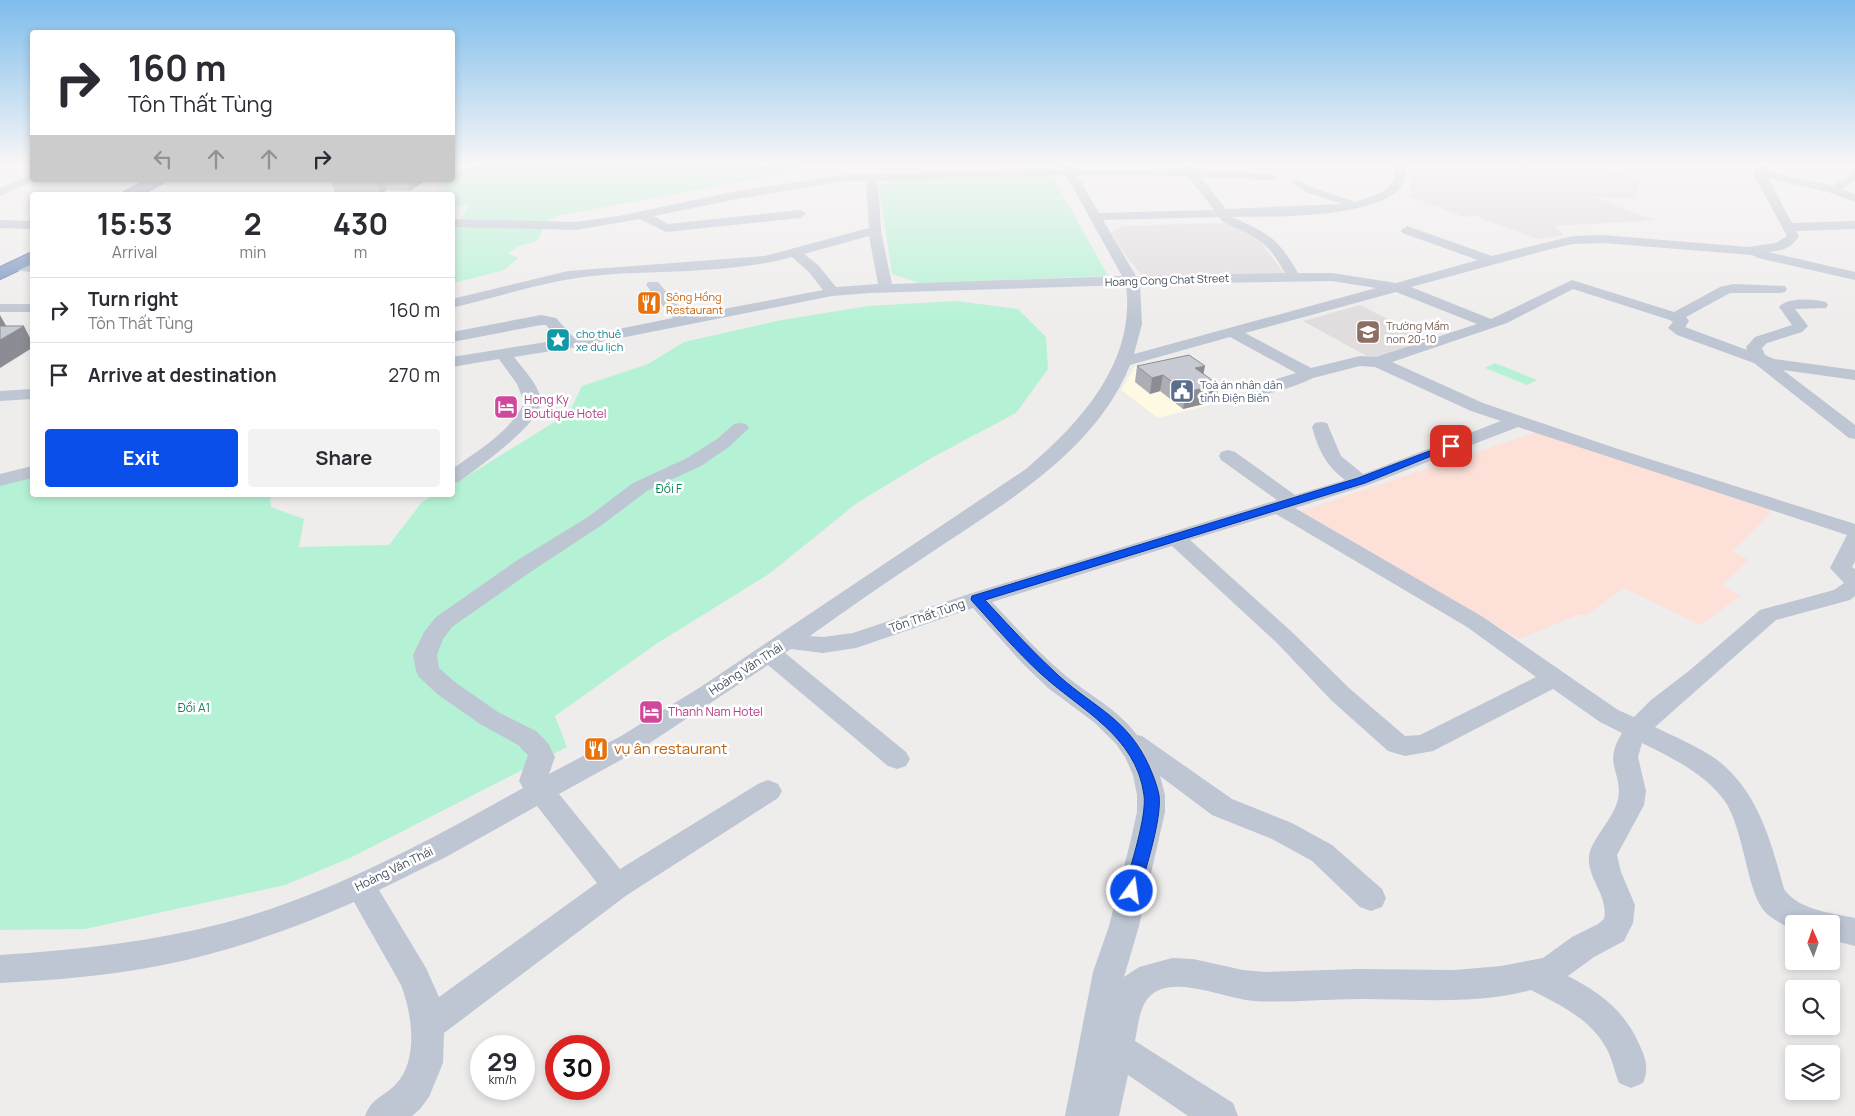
<!DOCTYPE html>
<html lang="en">
<head>
<meta charset="utf-8">
<style>
  :root { --surface:#fff; --page:#f2f2f3; --text:#2b2b33; --muted:#7c7c81; --line:#e1e1e2; --accent:#0a4eec }
  body { margin:0; font-family:Manrope,sans-serif; background:var(--page); color:var(--text); height:100vh; display:flex; flex-direction:column; font-size:19px; white-space:nowrap }
  * { box-sizing:border-box; margin:0 }
  p { font-size:16px; color:var(--muted) }
  .icon { flex:none; width:28px; height:28px; fill:none; stroke:currentColor; stroke-width:2; stroke-linecap:round; stroke-linejoin:round }
  .map { position:relative; flex:1; overflow:hidden }
  .details { position:absolute; left:30px; top:192px; width:425px; height:305px; display:flex; flex-direction:column; background:var(--surface); border-radius:5px; box-shadow:0 2px 8px #0003 }
  .details>* { flex:none }
  .hud { position:absolute; left:30px; top:30px; width:425px; height:152px; border-radius:5px; box-shadow:0 2px 8px #0003; background:#fff; color:var(--text); overflow:hidden }
  .needle { width:32px; rotate:358deg }
  .fabs { position:absolute; left:1785px; top:915px; display:grid; gap:10px }
  .fabs a { display:grid; place-items:center; width:55px; height:55px; border-radius:5px; background:var(--surface); box-shadow:0 2px 8px #0003; font-size:25px }
  .speed { position:absolute; left:470px; top:1035px; display:flex; gap:10px; font-size:25px; font-weight:700; text-align:center }
  .speed>* { display:grid; place-content:center; width:65px; height:65px; border-radius:50%; background:var(--surface); box-shadow:0 2px 8px #0003; line-height:1 }
  .speed small { font-size:12px; font-weight:400 }
  .speed .limit { border:8px solid #d22; background:#fff; color:#111 }
  .pin { position:absolute; display:grid; place-items:center; width:42px; height:42px; color:#fff; margin:-21px; border-radius:10px; box-shadow:0 2px 8px #0006 }
  .me { position:absolute; width:55px; margin:-28px; rotate:14deg; stroke-linejoin:round; filter:drop-shadow(0 0 4px #0008) }
  .turn { display:flex; align-items:center; gap:18px; height:105px; padding:0 15px; font-size:22px }
  .turn .icon { width:65px; height:65px; stroke-width:2.5 }
  .turn b { display:block; font-size:35px; line-height:42px }
  .lanes { display:flex; align-items:center; height:48px; padding:0 15px; background:#0003; justify-content:center; gap:25px; direction:ltr }
  .lanes .off { opacity:.35 }
  .eta { display:flex; justify-content:space-evenly; align-items:center; height:85px; text-align:center }
  .eta b { font-size:30px; font-weight:700; line-height:35px }
  .primary-button { display:flex; gap:10px; margin-top:auto; padding:10px 15px }
  .primary-button a { flex:1; height:58px; border-radius:5px; background:var(--accent); color:#fff; font-size:20px; font-weight:700; line-height:58px; text-align:center }
  .primary-button a+a { background:var(--page); color:var(--text) }
  ul { padding:0; list-style:none }
  li { display:flex; align-items:center; gap:15px; height:65px; padding:0 15px; border-top:1px solid var(--line) }
  li div { flex:1 }
  li b { display:block; font-size:19px }
  li em { font-style:normal }
  .map>svg:first-child { display:block }
  .commercial { fill:#fdf9e2 }
  .education { fill:#e1ddde }
  .medical { fill:#fde1d9 }
  .green { fill:#b5f2d5 }
  .lines { fill:none; stroke-linecap:round; stroke-linejoin:round }
  .highway-casing { stroke:#6a81ac; stroke-width:2 }
  .minor { fill:#bec6d3; fill-rule:evenodd }
  .highway { fill:#7f96c0; fill-rule:evenodd }
  .wall { fill:#acaeb5 }
  .shaded-wall { fill:#8c8d94 }
  .building { fill:#c8cad3; stroke:#8c8d94 }
  .route { fill:#0a4eec; stroke:#063399 }
  .labels { text-anchor:middle; stroke-width:5; stroke-linejoin:round; paint-order:stroke }
  .far-street-label { font-size:11px; fill:#434d5b; stroke:#fff }
  .far-food-label { font-size:11px; fill:#c56008; stroke:#fff; text-anchor:start }
  .far-education-label { font-size:11px; fill:#785e54; stroke:#fff; text-anchor:start }
  .far-culture-label { font-size:11px; fill:#0d838f; stroke:#fff; text-anchor:start }
  .far-service-label { font-size:11px; fill:#4e5e75; stroke:#fff; text-anchor:start }
  .hotel-label { font-size:12px; fill:#b23c85; stroke:#fff; text-anchor:start }
  .park-label { font-size:12px; fill:#0f8258; stroke:#fff }
  .street-label { font-size:12px; fill:#434d5b; stroke:#fff }
  .near-food-label { font-size:15px; fill:#c56008; stroke:#fff; text-anchor:start }
</style>
</head>
<body>
<div class="map">
<svg width="1855" height="1116" viewBox="0 0 1855 1116">
  <rect width="100%" height="100%" fill="#efecec"/>
  <polygon class="commercial" points="1175,357 1233,399 1158,418 1121,390 1135,366"/>
  <g class="education">
    <polygon points="1407,165 1557,165 1586,169 1595,167 1641,178 1635,199 1589,196 1655,220 1555,226 1564,235 1538,239 1475,216 1465,217 1409,197 1411,179"/>
    <polygon points="1225,223 1252,235 1259,240 1284,273 1143,277 1126,256 1111,233 1123,226"/>
    <polygon points="1360,305 1435,343 1374,360 1303,321"/>
  </g>
  <polygon class="medical" points="1540,431 1772,511 1732,552 1749,559 1722,586 1741,596 1700,625 1624,588 1587,615 1578,615 1519,639 1301,511"/>
  <g class="green">
    <polygon points="476,165 797,165 793,172 556,216 547,222 537,241 519,246 508,253 518,258 504,270 453,283 453,227 455,227 469,206 453,206 452,195 433,195 447,180 452,180 453,174"/>
    <polygon points="1052,175 1108,276 920,283 892,274 879,186 895,179"/>
    <polygon points="956,301 1018,309 1046,337 1048,369 1016,413 933,457 857,503 769,574 656,644 555,716 567,747 350,858 285,885 85,929 0,930 0,485 32,476 32,495 270,495 271,507 304,519 299,547 389,545 422,502 434,495 452,495 453,485 569,413 582,386 648,364 684,342 782,320 868,306"/>
    <polygon points="1495,363 1537,380 1527,385 1485,368"/>
  </g>
  <g class="lines">
    <defs>
      <g id="highway">
        <polygon points="147,180 165,180 163,183 141,195 121,195 124,192"/>
        <polygon points="32,252 32,264 0,279 0,267"/>
      </g>
    </defs>
    <use href="#highway" class="highway-casing"/>
    <g class="minor">
      <path d="M1060,165H1071L1073,169L1183,170L1180,165H1191L1195,170L1272,174L1278,177L1272,180L1200,177L1226,209L1342,204L1306,192L1292,183L1298,180L1314,188L1355,202L1380,193L1388,188L1394,179V165H1405C1420,222 1264,216 1232,217C1268,233 1278,238 1298,273H1332L1396,283L1478,260L1402,233L1401,230L1407,226L1492,256L1573,236L1603,235L1748,247L1776,243L1787,236L1753,173L1759,165H1770L1766,171L1833,186L1855,172V180L1843,189L1855,194V202L1831,193L1768,178L1792,223L1855,221V229L1796,231L1799,236C1792,248 1782,251 1768,252L1855,272V280L1758,258L1752,255L1603,243L1573,244L1551,249L1411,287L1491,319L1572,280L1674,312L1720,287L1733,284L1785,286L1787,289L1785,292L1780,293H1730L1686,317L1689,321L1685,327L1747,350L1746,347L1755,337L1792,325L1779,307C1787,297 1814,299 1826,302L1828,305L1826,308L1795,309L1808,326L1802,332L1767,343L1762,348L1765,355L1774,359L1855,370V380L1783,370L1855,425V439L1849,438L1754,363L1677,335L1668,328L1673,322L1670,320L1573,289L1507,323L1392,362L1483,403L1618,449L1855,524V561L1852,567L1855,569V596L1850,600L1776,620L1655,727C1675,737 1697,746 1716,759C1758,791 1771,841 1784,889C1798,910 1832,913 1855,918V946L1831,940V924H1794V929C1785,926 1774,920 1767,914C1746,895 1745,829 1724,800C1704,773 1672,758 1642,743L1638,757L1646,791L1644,805L1617,855L1621,872L1635,905L1633,923L1624,941L1594,957L1568,976C1601,993 1625,1011 1640,1046C1646,1060 1649,1068 1643,1083L1631,1088L1619,1083C1614,1071 1612,1057 1605,1046C1589,1018 1558,1004 1531,990C1476,1005 1417,999 1360,999C1325,999 1289,1003 1254,1001C1226,999 1183,978 1157,991C1139,1000 1139,1023 1135,1041L1233,1103L1238,1116H1188L1128,1075L1119,1116H1065L1093,972L1109,926L1131,839L1137,812V795L1133,775L1125,757L1116,744L1095,723L1048,688L1023,664L973,608L856,648L823,653L791,649L785,653L906,752L910,759L906,766L897,769L888,766L768,665L639,750L559,794L620,869L758,784L768,780L778,784L782,791L778,798L627,895L444,1033L443,1063L429,1097L420,1109L412,1116H365C373,1096 383,1098 396,1084C419,1060 412,1013 401,985L354,902C293,929 229,952 163,965C109,976 54,980 0,983V955C76,950 151,942 224,923C330,895 428,841 523,788L519,781L528,755L518,745L480,724L437,694L419,677L416,671L413,655L424,632L436,617L516,561L588,517L633,483L687,458L717,439L734,424L740,423L746,424L749,428L729,447L701,466L647,491L602,525L532,571L452,627L443,639L437,655L439,668L455,682L498,712L536,731L548,743L555,757L549,774L621,736L699,688L1026,469C1081,422 1136,362 1126,285L870,293L832,296L570,348L514,357C523,369 538,384 541,399C545,421 476,469 459,482L452,484V469C476,452 514,429 524,402L517,384L499,359L452,367V357L559,340L546,325H541L452,342V332L541,315L556,318L574,338L673,318L646,285L648,282H658L687,316L823,290L808,271L792,257C730,274 665,270 602,275C551,279 502,296 452,308V299L568,271L765,256L869,228L866,181H845L737,199L654,216L668,224L800,210L806,214L800,218L666,232L640,219L575,230L452,227V219L575,222L619,216L737,191L845,175L1062,169ZM1066,175L1122,276L892,284L881,231L878,181ZM1077,175L1188,176L1214,210L1099,213ZM1219,217L1223,222C1256,237 1267,240 1285,273L1136,276L1103,220ZM869,236L878,284L836,287L818,265L804,254ZM1332,281L1376,288L1134,354L1142,324L1140,284ZM1396,292L1477,324L1376,357L1360,356L1311,368L1245,333ZM1230,337L1296,373L1254,386L1252,390L1254,394C1267,397 1301,384 1313,378L1360,366L1375,367L1471,411L1501,421L1363,474L1341,456L1327,423L1321,422L1315,423L1312,427C1318,449 1326,466 1345,480L1295,495L1235,452L1228,450L1221,452L1219,456L1221,460L1277,500L969,594L853,633L823,637L810,636C850,607 891,579 932,552C1005,503 1095,452 1130,365ZM1518,427L1847,535L1830,568L1844,583L1834,590L1760,610L1690,670L1651,700L1634,717L1618,710L1483,617L1295,508L1368,485ZM1276,514L1467,627L1536,677L1420,735L1405,736L1349,688L1293,633L1190,540ZM1172,546L1277,643L1331,700L1388,751L1405,756L1433,751L1553,689L1600,722L1622,733C1602,765 1623,771 1618,799C1614,819 1590,840 1589,857C1587,879 1609,896 1604,919L1598,924L1572,937L1543,958L1501,966L1454,970L1359,969L1266,972L1243,970L1193,959L1172,958L1139,967L1124,977L1139,926L1165,812V795L1160,776L1212,815L1272,839L1312,861L1360,907L1371,911L1382,907L1386,898L1382,889L1332,845L1292,823L1232,799L1142,736L1137,735C1119,710 1089,695 1066,676C1039,654 1016,627 992,602ZM537,806L597,883L439,997L426,968L379,890L446,857Z"/>
      <polygon points="32,174 32,180 35,180 0,196 0,188"/>
      <polygon points="0,220 32,221 32,229 0,228"/>
      <polygon points="13,263 32,264 32,272 8,270 6,267"/>
      <rect x="0" y="304" width="32" height="8"/>
      <polygon points="32,389 32,399 0,401 0,391"/>
      <polygon points="32,466 32,478 0,486 0,474"/>
    </g>
    <use href="#highway" class="highway"/>
  </g>
  <g class="wall">
    <polygon points="331,180 426,180 410,191 387,190 380,195 335,194"/>
    <polygon points="1137,366 1204,374 1216,401 1183,409 1160,391 1150,394 1135,382"/>
  </g>
  <g class="shaded-wall">
    <polygon points="375,180 384,180 387,190 380,195"/>
    <polygon points="407,180 426,180 410,191"/>
    <polygon points="0,315 9,331 0,336"/>
    <polygon points="24,326 32,342 32,348 0,368 0,340"/>
    <polygon points="1205,366 1202,382 1195,368"/>
    <polygon points="1163,375 1160,391 1150,394 1152,378"/>
    <polygon points="1219,385 1216,401 1183,409 1186,392"/>
  </g>
  <g class="building">
    <polygon points="0,326 24,326 0,340"/>
    <polygon points="1189,355 1205,366 1195,368 1219,385 1186,392 1163,375 1152,378 1137,366"/>
  </g>
  <linearGradient id="sky" x2="0" y2="1"><stop stop-color="#7ebdec"/><stop offset="0.51" stop-color="#f8f6f6"/><stop offset="1" stop-color="#f8f6f6" stop-opacity="0"/></linearGradient>
  <rect width="1855" height="321" fill="url(#sky)"/>
  <path class="route" d="M1448,444H1455L1456,446L1365,483L985,600C1009,626 1033,652 1059,676C1095,708 1128,719 1149,766C1153,775 1157,785 1159,795C1162,819 1146,866 1140,891L1138,896L1132,898L1127,896L1124,891C1130,867 1147,817 1144,795C1136,735 1080,710 1040,673C1016,651 995,626 972,601L971,599L972,596L1358,478Z"/>
  <defs>
    <symbol id="restaurant-square" viewBox="-11 -11 22 22"><rect x="-9" y="-9" width="18" height="18" rx="4" fill="#e8710a" stroke="#fff"/><path d="M-5-6h1v4h1v-4h1v4h1v-4h1v5L-1.5 .5V6h-2V.5L-5-1ZM5-6V6H3V1.5H1.5Q1.5-4 5-6Z" fill="#fff"/></symbol>
    <symbol id="school-square" viewBox="-11 -11 22 22"><rect x="-9" y="-9" width="18" height="18" rx="4" fill="#8d6e63" stroke="#fff"/><path d="M0-5L7-2L0 1L-7-2ZM-4 1L0 2.5L4 1V4Q0 6-4 4Z" fill="#fff"/></symbol>
    <symbol id="sight-square" viewBox="-11 -11 22 22"><rect x="-9" y="-9" width="18" height="18" rx="4" fill="#0f9aa8" stroke="#fff"/><path d="M0-6L1.8-2.2L6-1.7L2.9 1.2L3.7 5.4L0 3.3L-3.7 5.4L-2.9 1.2L-6-1.7L-1.8-2.2Z" fill="#fff"/></symbol>
    <symbol id="civic-square" viewBox="-11 -11 22 22"><rect x="-9" y="-9" width="18" height="18" rx="4" fill="#5c6f8a" stroke="#fff"/><path d="M-.6-6.5H3V-4.5H.6V-3L4-1V1h2V6H-6V1h2V-1L-.6-3ZM-1.2 2.5V6h2.4V2.5Z" fill="#fff"/></symbol>
    <symbol id="hotel-square" viewBox="-11 -11 22 22"><rect x="-9" y="-9" width="18" height="18" rx="4" fill="#d1479c" stroke="#fff"/><path d="M-6-4.5h1.5V1H6V5H4.5V3h-9V5H-6ZM-4 0a1.8 1.8 0 1 1 3.6 0ZM.5 0V-2.5h3Q6-2.5 6 0Z" fill="#fff"/></symbol>
  </defs>
  <g fill-rule="evenodd">
    <use href="#restaurant-square" x="635" y="289" width="28" height="28"/>
    <use href="#school-square" x="1354" y="318" width="28" height="28"/>
    <use href="#sight-square" x="544" y="326" width="28" height="28"/>
    <use href="#civic-square" x="1168" y="377" width="28" height="28"/>
    <use href="#hotel-square" x="492" y="393" width="28" height="28"/>
    <use href="#hotel-square" x="637" y="698" width="28" height="28"/>
    <use href="#restaurant-square" x="582" y="735" width="28" height="28"/>
  </g>
  <g class="labels">
    <g class="far-street-label">
      <text transform="translate(1167 280) rotate(-2)" y="4">Hoang Cong Chat Street</text>
    </g>
    <g class="far-food-label">
      <text x="666" y="301">Sông Hồng<tspan x="666" dy="13">Restaurant</tspan></text>
    </g>
    <g class="far-education-label">
      <text x="1386" y="330">Trường Mầm<tspan x="1386" dy="13">non 20-10</tspan></text>
    </g>
    <g class="far-culture-label">
      <text x="576" y="338">cho thuê<tspan x="576" dy="13">xe du lịch</tspan></text>
    </g>
    <g class="far-service-label">
      <text x="1200" y="389">Toà án nhân dân<tspan x="1200" dy="13">tỉnh Điện Biên</tspan></text>
    </g>
    <g class="hotel-label">
      <text x="524" y="404">Hong Ky<tspan x="524" dy="14">Boutique Hotel</tspan></text>
      <text x="668" y="716">Thanh Nam Hotel</text>
    </g>
    <g class="park-label">
      <text x="669" y="493">Đồi F</text>
      <text x="194" y="712">Đồi A1</text>
    </g>
    <g class="street-label">
      <text transform="translate(927 616) rotate(-19)" y="4">Tôn Thất Tùng</text>
      <text transform="translate(746 669) rotate(-33)" y="4">Hoàng Văn Thái</text>
      <text transform="translate(394 869) rotate(-26)" y="4">Hoàng Văn Thái</text>
    </g>
    <g class="near-food-label">
      <text x="614" y="754">vụ ân restaurant</text>
    </g>
  </g>
</svg>
<div class="fabs">
<a><svg class="needle" viewBox="-14 -14 28 28"><path d="M0-13l5 13h-10z" fill="#e53935"/><path d="M0 13l5-13h-10z" fill="#7c7c81"/></svg></a>
<a><svg class="icon" aria-label="search" viewBox="0 0 24 24"><circle cx="10" cy="10" r="6"/><path d="M15 15l6 6"/></svg></a>
<a><svg class="icon" aria-label="layers" viewBox="0 0 24 24"><path d="M12 4l9 5-9 5-9-5zM3 14l9 5 9-5"/></svg></a>
</div>
<div class="speed"><div>29<small>km/h</small></div><div class="limit">30</div></div>
<div class="pin" style="left:1451px;top:446px;background:#d93025"><svg class="icon" aria-label="arrive" viewBox="0 0 24 24"><path d="M6 21V4h12l-3 4 3 4H6"/></svg></div>
<svg class="me" style="left:1132px;top:891px" viewBox="-20 -20 40 40"><circle r="17" fill="#0a4eec" stroke="#fff" stroke-width="3"/><path d="M0-11L8 9 0 5-8 9z" fill="#fff"/></svg>
<div class="hud">
<div class="turn"><svg class="icon" aria-label="right" viewBox="0 0 24 24"><path d="M7 20v-9h11M14 6l5 5-5 5"/></svg><div><b>160 m</b>Tôn Thất Tùng</div></div>
<div class="lanes"><svg class="icon off" aria-label="left" viewBox="0 0 24 24"><path d="M17 20v-9H6M10 6l-5 5 5 5"/></svg><svg class="icon off" aria-label="ahead" viewBox="0 0 24 24"><path d="M12 20V5M6 11l6-6 6 6"/></svg><svg class="icon off" aria-label="ahead" viewBox="0 0 24 24"><path d="M12 20V5M6 11l6-6 6 6"/></svg><svg class="icon" aria-label="right" viewBox="0 0 24 24"><path d="M7 20v-9h11M14 6l5 5-5 5"/></svg></div>
</div>
<section class="details">
<div class="eta">
<div><b>15:53</b><p>Arrival</p></div>
<div><b>2</b><p>min</p></div>
<div><b>430</b><p>m</p></div>
</div>
<ul>
<li><svg class="icon" aria-label="right" viewBox="0 0 24 24"><path d="M7 20v-9h11M14 6l5 5-5 5"/></svg><div><b>Turn right</b><p>Tôn Thất Tùng</p></div><em>160 m</em></li>
<li><svg class="icon" aria-label="arrive" viewBox="0 0 24 24"><path d="M6 21V4h12l-3 4 3 4H6"/></svg><div><b>Arrive at destination</b></div><em>270 m</em></li>
</ul>
<div class="primary-button"><a>Exit</a><a>Share</a></div>
</section>
</div>
</body>
</html>
